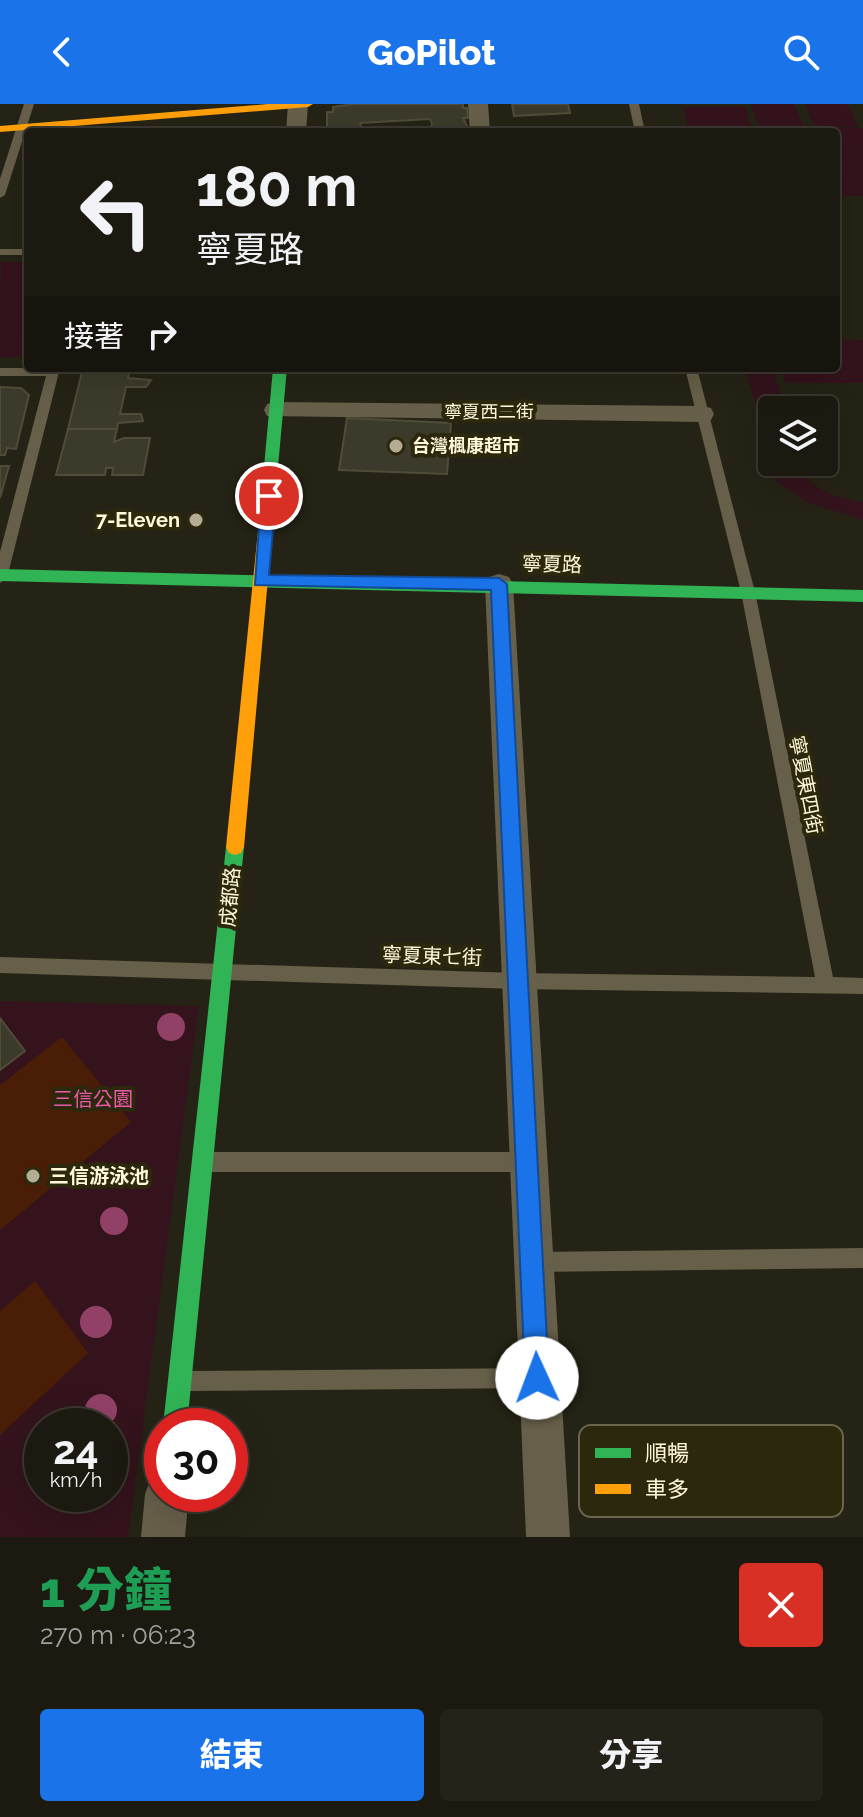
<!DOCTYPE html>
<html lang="zh-TW">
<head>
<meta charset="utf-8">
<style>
  :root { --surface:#1c1a10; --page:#252319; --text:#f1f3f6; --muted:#a0a19f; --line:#3a3830; --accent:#1a73e8 }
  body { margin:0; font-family:Raleway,"Noto Sans TC",sans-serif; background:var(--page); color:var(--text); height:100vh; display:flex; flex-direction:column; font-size:30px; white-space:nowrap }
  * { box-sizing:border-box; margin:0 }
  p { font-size:26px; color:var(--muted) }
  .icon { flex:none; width:44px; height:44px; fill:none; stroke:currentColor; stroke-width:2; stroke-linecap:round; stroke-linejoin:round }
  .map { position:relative; height:1433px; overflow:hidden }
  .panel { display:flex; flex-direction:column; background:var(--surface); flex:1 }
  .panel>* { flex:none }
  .guide { position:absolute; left:24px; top:24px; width:816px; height:244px; border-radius:8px; box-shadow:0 8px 32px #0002,0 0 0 2px var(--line); background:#1c1a10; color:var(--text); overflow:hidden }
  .buttons { position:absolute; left:758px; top:292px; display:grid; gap:16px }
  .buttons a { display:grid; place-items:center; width:80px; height:80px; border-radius:8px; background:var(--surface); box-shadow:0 8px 32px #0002,0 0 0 2px var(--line); font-size:40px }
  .speed { position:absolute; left:24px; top:1304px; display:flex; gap:16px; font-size:40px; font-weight:700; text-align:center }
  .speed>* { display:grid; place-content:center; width:104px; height:104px; border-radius:50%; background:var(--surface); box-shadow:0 8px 32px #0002,0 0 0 2px var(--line); line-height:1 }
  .speed small { font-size:20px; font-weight:400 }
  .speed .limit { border:12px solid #d22; background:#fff; color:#111 }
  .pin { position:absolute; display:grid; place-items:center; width:68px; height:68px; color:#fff; margin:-34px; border:4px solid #fff; border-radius:50%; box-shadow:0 2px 8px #0007 }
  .me { position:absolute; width:88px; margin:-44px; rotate:358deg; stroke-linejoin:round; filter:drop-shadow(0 0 6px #0008) }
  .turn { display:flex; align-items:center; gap:28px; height:168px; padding:0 40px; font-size:36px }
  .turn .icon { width:104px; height:104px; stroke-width:2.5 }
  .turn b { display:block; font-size:56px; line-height:68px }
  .then { display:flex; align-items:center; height:76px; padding:0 40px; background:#0003; gap:16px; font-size:30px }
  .round { display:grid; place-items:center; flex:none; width:84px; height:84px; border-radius:8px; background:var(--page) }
  .summary { display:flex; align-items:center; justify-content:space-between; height:136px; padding:0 40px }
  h1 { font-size:48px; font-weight:800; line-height:60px; color:#1e9e55 }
  .action { display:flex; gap:16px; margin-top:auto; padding:16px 40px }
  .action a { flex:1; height:92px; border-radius:8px; background:var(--accent); color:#fff; font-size:32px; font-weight:800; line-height:92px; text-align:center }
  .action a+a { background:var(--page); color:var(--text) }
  header { display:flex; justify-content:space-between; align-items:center; height:104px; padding:0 40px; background:var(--accent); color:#fff; font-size:36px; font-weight:800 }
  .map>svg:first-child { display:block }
  .green { fill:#34131c; fill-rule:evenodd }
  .water { fill:#4a1e06 }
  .building { fill:#3c3a2a; stroke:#4f4c38; stroke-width:2 }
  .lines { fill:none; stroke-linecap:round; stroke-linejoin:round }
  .lane { fill:#665f49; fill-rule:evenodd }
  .street { fill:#665f49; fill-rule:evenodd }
  .fast { fill:#30b455; fill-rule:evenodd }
  .slow { fill:#ff9f0a; fill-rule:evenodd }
  .tree { fill:#924166 }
  .route { fill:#1a73e8; stroke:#114b97; stroke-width:2 }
  .poi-dot { fill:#b3ad94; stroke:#2c280e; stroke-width:3 }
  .labels { text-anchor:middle; stroke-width:8; stroke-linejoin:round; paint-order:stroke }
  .far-street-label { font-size:18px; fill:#fff8d9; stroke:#2c280e }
  .far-poi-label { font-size:18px; font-weight:bold; fill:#fff8d9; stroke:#2c280e; text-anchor:start }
  .poi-label { font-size:20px; font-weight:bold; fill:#fff8d9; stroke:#2c280e; text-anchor:end }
  .street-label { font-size:20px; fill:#fff8d9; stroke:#2c280e }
  .park-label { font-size:20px; fill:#eb59a9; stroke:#2c280e }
  .key { fill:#2c280e; stroke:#6b664b; stroke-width:2 }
  .key-label { font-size:22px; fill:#fff8d9 }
</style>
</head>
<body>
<header><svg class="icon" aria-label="back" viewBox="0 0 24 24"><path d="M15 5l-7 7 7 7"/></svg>GoPilot<svg class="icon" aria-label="search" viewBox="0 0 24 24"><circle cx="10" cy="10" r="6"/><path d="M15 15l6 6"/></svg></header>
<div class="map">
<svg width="863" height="1433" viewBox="0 0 863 1433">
  <rect width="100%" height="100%" fill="#252315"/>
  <g class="green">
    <polygon points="751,0 794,0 805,25 815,24 805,0 848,0 858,23 815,24 863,24 863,92 836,92 836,28 696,28 760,26"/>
    <polygon points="745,2 751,23 688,23 683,3"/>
    <polygon points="1,158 28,158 28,253 0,253"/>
    <polygon points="863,236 863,279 786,279 780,264 836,264 836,237"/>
    <path d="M745,264H773L784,306H772V358H798C805,384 838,395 863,398V416L806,398L777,377Z"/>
    <path d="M0,897L199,902L128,1433H0ZM42,1322H110V1390H42Z"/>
  </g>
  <g class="water">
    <polygon points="62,933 131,1018 0,1126 0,981"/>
    <polygon points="35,1177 88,1249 0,1331 0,1207"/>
  </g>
  <g class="building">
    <polygon points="353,0 463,0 463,4 467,4 468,14 463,14 467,22 461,28 433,28 430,27 432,20 430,15 360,19 363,28 327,28 327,8 333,8 333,3"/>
    <polygon points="512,0 568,0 570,9 514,12"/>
    <polygon points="83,264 130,264 128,274 151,276 146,283 126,283 120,310 141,310 143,317 118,319 117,325 68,325"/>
    <polygon points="0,283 21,284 29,291 16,345 7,344 5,351 0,351"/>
    <polygon points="347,314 451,319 447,370 339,366"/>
    <polygon points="68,325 117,325 114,338 124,334 150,334 143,371 112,371 113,364 106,364 105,371 56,371"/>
    <polygon points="0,362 9,362 0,394"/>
    <polygon points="0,914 25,947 0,966"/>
  </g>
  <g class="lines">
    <g class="lane">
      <polygon points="24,0 34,0 5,91 0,94 0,75"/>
      <polygon points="629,0 639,0 645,28 635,28"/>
      <rect x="0" y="145" width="28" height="6"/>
      <polygon points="0,264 60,264 7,474 0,479 0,448 46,272 0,272"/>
      <polygon points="685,264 697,264 755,488 833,873 863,874 863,890 517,885 0,869 0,853 517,869 815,873 741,488"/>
      <polygon points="207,1048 527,1048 534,1051 537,1058 534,1065 527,1068 207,1068 200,1065 197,1058 200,1051"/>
      <polygon points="863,1144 863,1164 533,1168 526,1165 523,1158 526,1151 533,1148"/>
      <polygon points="537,1264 544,1267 547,1274 544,1281 537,1284 189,1287 182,1284 179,1277 182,1270 189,1267"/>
    </g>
    <g class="street">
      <polygon points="288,0 308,0 306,28 286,28"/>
      <polygon points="468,0 488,0 490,28 470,28"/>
      <polygon points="276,298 702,302 711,304 714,310 711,316 702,318 267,312 264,306 267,300"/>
      <polygon points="499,470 509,473 513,480 570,1433 526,1433 485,480 489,473"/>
      <polygon points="162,1370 162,1390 189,1390 185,1433 141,1433 145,1390 151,1374"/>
    </g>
    <g class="fast">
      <polygon points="273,264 287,264 274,407 267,412 260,407"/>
      <polygon points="0,465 863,486 863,498 0,477"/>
      <polygon points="235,735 241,737 244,743 187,1322 163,1322 226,743 229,737"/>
    </g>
    <g class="slow">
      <polygon points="268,0 313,0 308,3 0,28 0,22"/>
      <polygon points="267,402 274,407 244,743 241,749 235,751 229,749 226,743 260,407"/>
    </g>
  </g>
  <g class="tree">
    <circle cx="171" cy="923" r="14"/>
    <circle cx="114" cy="1117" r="14"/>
    <circle cx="96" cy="1218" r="16"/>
    <circle cx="101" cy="1306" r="16"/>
  </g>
  <polygon class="route" points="269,387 276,392 269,471 499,474 507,480 549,1274 545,1283 537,1286 529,1283 525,1274 491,486 255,481 261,392"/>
  <g class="poi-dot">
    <circle cx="396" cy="342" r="8"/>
    <circle cx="196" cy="416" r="8"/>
    <circle cx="33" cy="1072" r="8"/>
  </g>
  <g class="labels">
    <g class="far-street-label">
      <text x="489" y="314">寧夏西二街</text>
    </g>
    <g class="far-poi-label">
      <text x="412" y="348">台灣楓康超市</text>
    </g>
    <g class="poi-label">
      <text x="180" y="423">7-Eleven</text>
      <text x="49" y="1079" text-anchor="start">三信游泳池</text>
    </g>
    <g class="street-label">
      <text transform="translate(552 460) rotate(2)" y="7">寧夏路</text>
      <text transform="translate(806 681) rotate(79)" y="7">寧夏東四街</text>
      <text transform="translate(230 793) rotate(-85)" y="7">成都路</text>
      <text transform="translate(432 852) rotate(2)" y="7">寧夏東七街</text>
    </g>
    <g class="park-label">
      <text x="93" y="1002">三信公園</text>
    </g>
  </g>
  <rect x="579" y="1321" width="264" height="92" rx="12" class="key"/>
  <rect x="595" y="1344" width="36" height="10" fill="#30b455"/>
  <rect x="595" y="1380" width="36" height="10" fill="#ff9f0a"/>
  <g class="key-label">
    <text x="645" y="1357">順暢</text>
    <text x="645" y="1393">車多</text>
  </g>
</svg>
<div class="buttons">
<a><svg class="icon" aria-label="layers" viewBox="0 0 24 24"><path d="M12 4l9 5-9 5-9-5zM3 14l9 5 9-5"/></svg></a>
</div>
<div class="speed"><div>24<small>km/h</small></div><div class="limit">30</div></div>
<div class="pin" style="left:269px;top:392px;background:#d93025"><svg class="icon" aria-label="arrive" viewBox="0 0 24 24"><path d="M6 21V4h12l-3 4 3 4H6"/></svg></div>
<svg class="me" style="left:537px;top:1274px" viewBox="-20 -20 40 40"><circle r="19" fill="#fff"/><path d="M0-13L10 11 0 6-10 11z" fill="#1a73e8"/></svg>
<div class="guide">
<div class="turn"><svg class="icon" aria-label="left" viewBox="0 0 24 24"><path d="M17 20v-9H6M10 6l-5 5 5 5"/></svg><div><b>180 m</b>寧夏路</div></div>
<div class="then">接著<svg class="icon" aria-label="right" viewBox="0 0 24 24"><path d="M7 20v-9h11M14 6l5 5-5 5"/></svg></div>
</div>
</div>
<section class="panel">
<div class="summary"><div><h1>1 分鐘</h1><p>270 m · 06:23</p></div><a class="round" style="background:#d93025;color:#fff"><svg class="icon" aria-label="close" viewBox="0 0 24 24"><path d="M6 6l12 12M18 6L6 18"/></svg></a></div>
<div class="action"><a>結束</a><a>分享</a></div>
</section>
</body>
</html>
